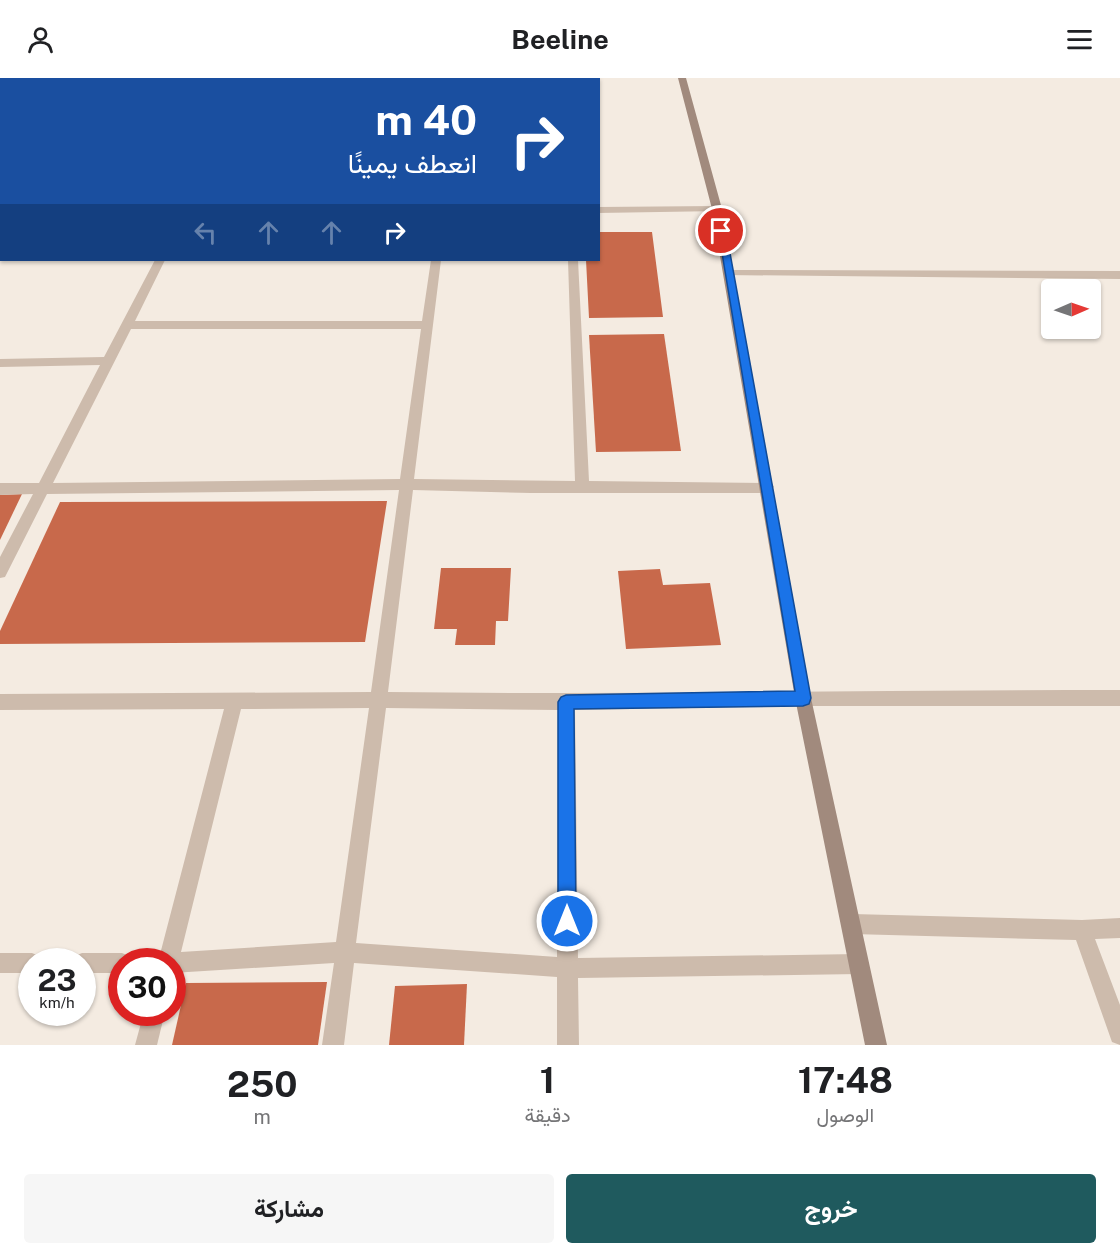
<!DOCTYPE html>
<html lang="ar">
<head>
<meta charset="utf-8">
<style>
  :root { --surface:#fff; --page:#f6f6f6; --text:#202124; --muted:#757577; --accent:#1f5a5e }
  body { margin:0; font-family:"Public Sans",Vazirmatn,sans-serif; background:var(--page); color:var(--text); direction:rtl; height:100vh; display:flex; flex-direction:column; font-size:22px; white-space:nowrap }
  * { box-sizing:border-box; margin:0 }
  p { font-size:20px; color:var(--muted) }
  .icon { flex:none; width:33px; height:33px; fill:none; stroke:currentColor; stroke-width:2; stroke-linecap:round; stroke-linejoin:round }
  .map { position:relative; height:967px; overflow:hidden; direction:ltr }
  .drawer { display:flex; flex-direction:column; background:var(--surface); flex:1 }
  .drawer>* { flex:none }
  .top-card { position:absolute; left:0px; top:0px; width:600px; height:183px; box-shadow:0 2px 4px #0004; direction:rtl; background:#1a4fa0; color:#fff; overflow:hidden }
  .needle { width:39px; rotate:88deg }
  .controls { position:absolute; left:1041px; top:201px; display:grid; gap:12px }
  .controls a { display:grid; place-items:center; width:60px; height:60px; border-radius:6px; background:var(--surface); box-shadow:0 2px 4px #0004; font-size:30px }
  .speed { position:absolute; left:18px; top:870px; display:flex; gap:12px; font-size:30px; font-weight:700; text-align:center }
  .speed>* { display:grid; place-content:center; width:78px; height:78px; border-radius:50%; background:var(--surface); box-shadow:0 2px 4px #0004; line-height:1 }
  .speed small { font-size:15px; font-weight:400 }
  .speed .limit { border:9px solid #d22; background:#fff; color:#111 }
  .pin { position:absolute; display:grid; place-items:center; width:51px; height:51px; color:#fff; margin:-26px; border:3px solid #fff; border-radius:50%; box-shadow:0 2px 6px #0007 }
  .me { position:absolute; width:66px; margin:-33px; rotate:0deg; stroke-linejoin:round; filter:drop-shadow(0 0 4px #0008) }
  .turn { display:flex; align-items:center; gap:21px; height:126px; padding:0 24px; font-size:27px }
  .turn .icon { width:78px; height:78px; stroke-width:2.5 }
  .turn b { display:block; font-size:42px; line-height:51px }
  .lanes { display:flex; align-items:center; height:57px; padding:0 24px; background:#0003; justify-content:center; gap:30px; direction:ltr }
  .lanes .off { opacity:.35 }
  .eta { display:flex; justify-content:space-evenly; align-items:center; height:102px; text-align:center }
  .eta b { font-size:36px; font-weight:700; line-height:42px }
  .action { display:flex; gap:12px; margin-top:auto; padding:12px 24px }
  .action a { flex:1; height:69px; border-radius:6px; background:var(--accent); color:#fff; font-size:24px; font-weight:700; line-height:69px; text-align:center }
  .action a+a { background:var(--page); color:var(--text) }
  header { display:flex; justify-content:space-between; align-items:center; height:78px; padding:0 24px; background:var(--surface); font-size:27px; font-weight:700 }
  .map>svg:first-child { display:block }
  .building { fill:#c8694b }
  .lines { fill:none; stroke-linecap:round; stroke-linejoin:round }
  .street { fill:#cdbbac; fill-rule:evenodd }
  .secondary { fill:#a18a7d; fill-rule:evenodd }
  .route { fill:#1a73e8; stroke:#114b97; stroke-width:1.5 }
</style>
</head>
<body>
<header><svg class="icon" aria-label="menu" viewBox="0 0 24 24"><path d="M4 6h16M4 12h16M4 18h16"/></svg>Beeline<svg class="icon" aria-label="person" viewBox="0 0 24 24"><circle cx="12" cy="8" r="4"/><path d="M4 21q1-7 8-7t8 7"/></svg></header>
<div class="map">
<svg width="1120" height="967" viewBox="0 0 1120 967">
  <rect width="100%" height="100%" fill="#f4ebe1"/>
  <g class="building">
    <polygon points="598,154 652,154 663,239 589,240 586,182 598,182"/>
    <polygon points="664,256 681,373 596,374 589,257"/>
    <polygon points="22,416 0,462 0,417"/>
    <polygon points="387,423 365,564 0,566 0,553 60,424"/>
    <polygon points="441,490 511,490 508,543 496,543 495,567 455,567 457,551 434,551"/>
    <polygon points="660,491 663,507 710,505 721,567 626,571 618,493"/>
    <polygon points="327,904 318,967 172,967 186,905"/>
    <polygon points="467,906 464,967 389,967 395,908"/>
  </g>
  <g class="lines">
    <g class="street">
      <polygon points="7,0 16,0 6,2"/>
      <rect x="248" y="0" width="8" height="2"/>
      <rect x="314" y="0" width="8" height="2"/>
      <polygon points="456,0 464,0 455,2"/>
      <rect x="562" y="0" width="8" height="2"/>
      <polygon points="0,12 2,12 0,19"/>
      <polygon points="717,128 721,129 721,133 598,135 598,129"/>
      <rect x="0" y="132" width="2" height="6"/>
      <path d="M155,182H165L135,243H422L431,182H441L414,401L575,403L568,182H578L589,403L772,405L774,409L767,415H531L413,412L388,614C632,617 876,612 1120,612V628H803L575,632L578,880L859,876L866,879L869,886L866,893L859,896L578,900L579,967H557V899L354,885L344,967H322L334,885L172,895V884H158L224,631L0,632V616L371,614L399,412L47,416L5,499L0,500V479L33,416L0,417V405H39L100,287L0,289V281L104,279ZM131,251H421L400,401L53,405ZM369,630L336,864L181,874L241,631ZM386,630L558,632L557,879L356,865Z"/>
      <polygon points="729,192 1120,193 1120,201 725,197 725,193"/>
      <polygon points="852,836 1082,842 1120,840 1120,860 1095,861 1120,927 1120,967 1112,964 1076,862 852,856 845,853 842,846 845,839"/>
      <polygon points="0,875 32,875 39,878 42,884 32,884 32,895 0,895"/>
      <polygon points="82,875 122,875 129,878 132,884 122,884 122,895 82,895 82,884 72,884 75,878"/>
      <polygon points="144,934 165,934 157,967 135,967"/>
    </g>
    <polygon class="secondary" points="678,0 686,0 722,131 811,620 887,967 865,967 795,620 712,131"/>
  </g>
  <polygon class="route" points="718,151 726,153 811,620 809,626 803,628 574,631 576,843 574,849 567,852 561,849 558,843 558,624 561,619 566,617 795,613"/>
</svg>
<div class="controls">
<a><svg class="needle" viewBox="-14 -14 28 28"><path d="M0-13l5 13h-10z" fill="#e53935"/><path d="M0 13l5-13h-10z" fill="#757577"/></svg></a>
</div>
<div class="speed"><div>23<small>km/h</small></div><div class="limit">30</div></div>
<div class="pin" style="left:721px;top:153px;background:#d93025"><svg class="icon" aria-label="arrive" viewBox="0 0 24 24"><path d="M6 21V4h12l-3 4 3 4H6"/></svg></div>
<svg class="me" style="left:567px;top:843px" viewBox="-20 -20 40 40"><circle r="17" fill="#1a73e8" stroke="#fff" stroke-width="3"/><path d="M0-11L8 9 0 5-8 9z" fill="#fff"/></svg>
<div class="top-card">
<div class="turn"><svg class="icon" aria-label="right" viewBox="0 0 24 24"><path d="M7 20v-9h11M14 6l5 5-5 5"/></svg><div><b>40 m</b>انعطف يمينًا</div></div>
<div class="lanes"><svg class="icon off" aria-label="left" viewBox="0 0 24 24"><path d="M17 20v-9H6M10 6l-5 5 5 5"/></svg><svg class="icon off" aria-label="ahead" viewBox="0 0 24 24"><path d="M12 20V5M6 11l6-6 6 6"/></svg><svg class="icon off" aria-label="ahead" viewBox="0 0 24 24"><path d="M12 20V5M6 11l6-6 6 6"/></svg><svg class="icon" aria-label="right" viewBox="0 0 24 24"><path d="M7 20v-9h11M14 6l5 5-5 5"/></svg></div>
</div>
</div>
<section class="drawer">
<div class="eta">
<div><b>17:48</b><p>الوصول</p></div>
<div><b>1</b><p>دقيقة</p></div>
<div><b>250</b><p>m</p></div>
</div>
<div class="action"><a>خروج</a><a>مشاركة</a></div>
</section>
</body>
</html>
